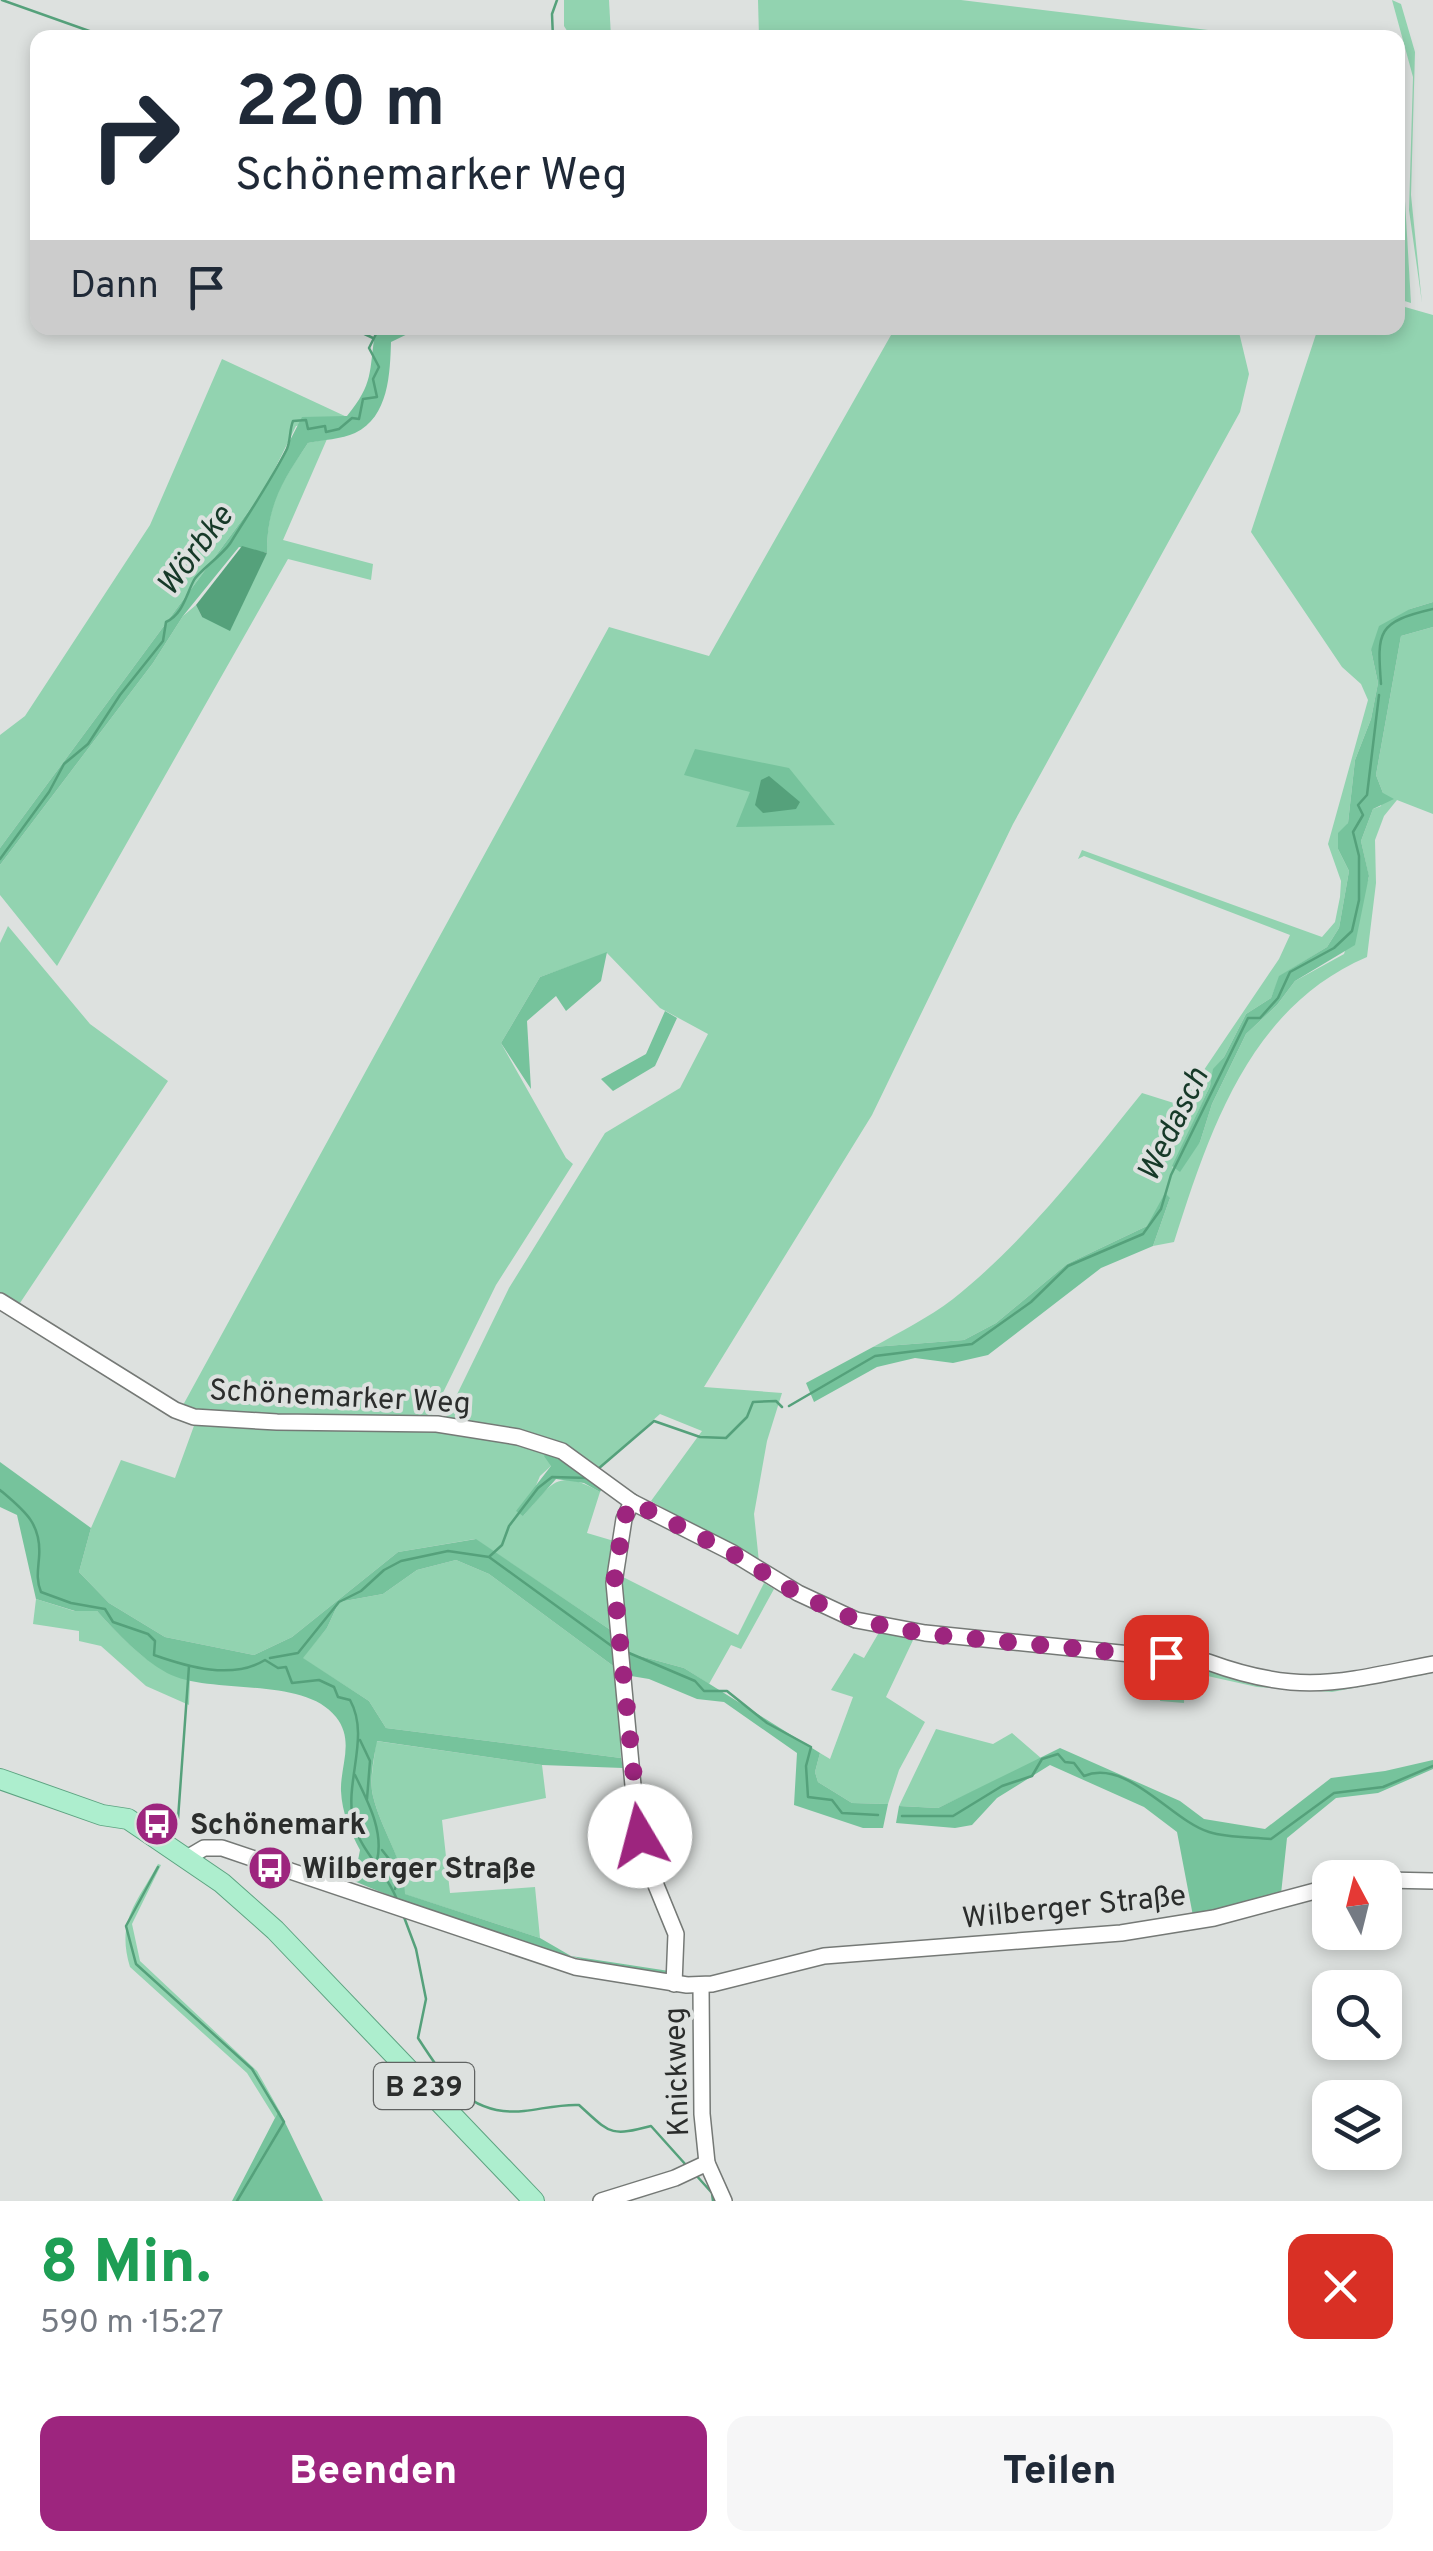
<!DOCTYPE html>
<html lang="de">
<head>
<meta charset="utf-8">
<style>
  :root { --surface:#fff; --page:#f6f6f7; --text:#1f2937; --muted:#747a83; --accent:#9d257e }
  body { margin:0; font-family:Overpass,sans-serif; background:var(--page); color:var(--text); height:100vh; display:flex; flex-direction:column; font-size:38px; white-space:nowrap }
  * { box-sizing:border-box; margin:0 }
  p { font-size:32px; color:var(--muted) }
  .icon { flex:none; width:55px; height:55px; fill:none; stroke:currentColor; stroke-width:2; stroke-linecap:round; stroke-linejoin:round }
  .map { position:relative; height:2201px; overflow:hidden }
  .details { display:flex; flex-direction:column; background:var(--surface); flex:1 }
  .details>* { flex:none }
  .top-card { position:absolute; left:30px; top:30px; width:1375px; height:305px; border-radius:20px; box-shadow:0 5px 15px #0003; background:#fff; color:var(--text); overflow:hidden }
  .needle { width:65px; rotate:353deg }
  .controls { position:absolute; left:1312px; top:1860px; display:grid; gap:20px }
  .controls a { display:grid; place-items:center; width:90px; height:90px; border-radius:20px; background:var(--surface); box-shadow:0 5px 15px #0003; font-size:50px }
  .pin { position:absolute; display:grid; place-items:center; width:85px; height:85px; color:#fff; margin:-42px; border-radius:20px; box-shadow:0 5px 15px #0006 }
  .me { position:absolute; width:110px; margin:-55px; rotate:352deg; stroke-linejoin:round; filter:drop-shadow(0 0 8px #0008) }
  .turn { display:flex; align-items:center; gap:35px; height:210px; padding:0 40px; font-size:45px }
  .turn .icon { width:130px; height:130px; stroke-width:2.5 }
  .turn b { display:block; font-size:70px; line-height:85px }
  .then { display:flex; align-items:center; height:95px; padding:0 40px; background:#0003; gap:20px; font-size:38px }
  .round { display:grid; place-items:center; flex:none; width:105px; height:105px; border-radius:20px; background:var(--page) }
  .summary { display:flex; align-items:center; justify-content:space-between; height:170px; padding:0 40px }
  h1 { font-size:60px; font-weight:800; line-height:75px; color:#1e9e55 }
  .cta { display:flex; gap:20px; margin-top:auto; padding:20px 40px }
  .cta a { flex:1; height:115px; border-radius:20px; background:var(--accent); color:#fff; font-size:40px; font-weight:800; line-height:115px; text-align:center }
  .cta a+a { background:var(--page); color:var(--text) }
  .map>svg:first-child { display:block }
  .green { fill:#92d3b0 }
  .forest { fill:#76c39c }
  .water { fill:#55a17b }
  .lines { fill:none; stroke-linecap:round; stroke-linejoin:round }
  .stream { stroke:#55a17b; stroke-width:2.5 }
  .minor-casing { stroke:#757976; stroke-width:18 }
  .major-casing { stroke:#5ca380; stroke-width:22 }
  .minor { stroke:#fff; stroke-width:15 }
  .major { stroke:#adeece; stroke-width:20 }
  .route { stroke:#9d257e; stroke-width:18; stroke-dasharray:0 32.4 }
  .labels { text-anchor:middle; stroke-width:8; stroke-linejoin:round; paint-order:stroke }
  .shield { fill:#dde1df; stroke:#606362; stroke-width:2.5 }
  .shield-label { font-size:28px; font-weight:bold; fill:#2b2d2c }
  .street-label { font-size:30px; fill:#2b2d2c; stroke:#dde1df }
  .poi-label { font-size:30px; font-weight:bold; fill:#2b2d2c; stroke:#dde1df; text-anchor:start }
  .water-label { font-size:32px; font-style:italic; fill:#163928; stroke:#dde1df }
</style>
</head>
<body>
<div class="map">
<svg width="1433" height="2201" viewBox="0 0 1433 2201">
  <rect width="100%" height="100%" fill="#dde1df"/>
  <g class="green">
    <polygon points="564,0 609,0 611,37 571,37 564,26"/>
    <polygon points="758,0 961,0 1266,37 759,37"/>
    <polygon points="1392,0 1401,4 1415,52 1411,195 1422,303 1409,210 1413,77"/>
    <polygon points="1398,184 1404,184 1411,303 1398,299"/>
    <path d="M1398,305L1433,315V602L1410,609L1371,650L1378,683L1371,719L1355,760L1348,823L1338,849L1349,871L1339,928L1327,947L1280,976L1271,998L1246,1014L1224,1057L1214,1069L1210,1086L1172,1168L1200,1142L1212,1104L1246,1034L1277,1005L1295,981L1344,954L1369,877L1361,841L1373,809L1381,806L1383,793L1376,775L1401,636L1433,627V814L1397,800L1384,816L1375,840L1376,883L1367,957C1250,1007 1210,1129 1174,1242L1153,1246L1170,1198L1147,1226L1067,1264L996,1323L964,1340L873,1347C900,1332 928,1318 953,1299C1026,1241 1084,1165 1142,1093L1177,1104L1187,1095L1279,959L1290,935L1084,856L1078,859L1082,850L1322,937L1335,922L1340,897L1341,881L1328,844L1368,700L1361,684L1342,667L1251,532L1318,328H1398Z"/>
    <polygon points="895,328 1238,328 1249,374 1240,412 1013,824 872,1115 704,1387 782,1393 767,1441 754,1514 759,1562 651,1501 702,1431 660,1414 598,1469 445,1419 509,1288 605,1133 680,1088 708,1034 660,1008 607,953 540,977 501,1043 566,1158 573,1164 496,1285 431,1417 282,1420 182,1407 609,627 709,656"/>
    <polygon points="222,359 347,417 296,426 265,489 0,848 0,735 25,716 150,525"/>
    <path d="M327,439L283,540L373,564L371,580L288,559L57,966L0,895V865L153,663L183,616L196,605L202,617L267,553C267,503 281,483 308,443Z"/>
    <polygon points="8,926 90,1024 168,1081 20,1303 0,1292 0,943"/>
    <path d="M195,1423L274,1430H428L548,1450L551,1466L540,1476L523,1516C552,1484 556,1467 600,1492L587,1533L614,1541L615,1633L475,1539L398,1552L292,1637L254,1655L165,1637L109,1603L79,1572L91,1528L121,1460L175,1478Z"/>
    <polygon points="456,1560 489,1574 616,1668 621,1758 386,1728 369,1701 302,1658 327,1628 339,1602 383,1594 417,1570"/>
    <polygon points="621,1576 738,1635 764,1583 774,1589 741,1649 731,1645 709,1684 684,1668 629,1653 620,1601"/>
    <path d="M36,1599L74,1611H97C124,1640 151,1671 190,1679L189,1705L146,1686L101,1646L79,1641V1631L33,1624Z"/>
    <polygon points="881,1629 915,1636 886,1697 925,1722 899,1770 888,1804 852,1803 818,1782 815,1772 820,1753 830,1759 853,1697 831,1690 854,1653 864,1658"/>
    <polygon points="1135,1658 1181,1661 1258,1682 1433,1667 1433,1673 1332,1692 1257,1687 1185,1671 1184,1703 1160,1701 1163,1673"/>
    <polygon points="936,1729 993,1744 1012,1733 1042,1759 938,1808 899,1806"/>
    <path d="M376,1741L542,1765L546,1798L442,1820L450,1893L535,1887L540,1938L404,1894C404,1859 381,1830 373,1796C369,1780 375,1758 376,1741Z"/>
    <path d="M158,1864L161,1865L132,1924L140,1961L257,2071L279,2110L275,2118L247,2073L130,1967C116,1921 137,1903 158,1864Z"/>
  </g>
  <g class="forest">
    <path d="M381,328H420L391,342C390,373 389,417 355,433C342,439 322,440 308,443C282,482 267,505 267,553L239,547L183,616L153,663L0,865V848L265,489L302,417L347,416C374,383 369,372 375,332Z"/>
    <polygon points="1433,602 1433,627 1401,636 1376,775 1383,793 1394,799 1373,809 1361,841 1369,876 1355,945 1295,981 1277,1005 1246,1034 1212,1104 1200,1142 1180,1172 1172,1166 1210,1086 1213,1069 1224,1057 1246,1014 1271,998 1279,976 1327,947 1339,928 1349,871 1338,849 1338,833 1348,823 1355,760 1371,719 1378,683 1371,650 1379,626 1410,609"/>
    <polygon points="695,749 789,768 835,825 736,827 750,792 684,775"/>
    <polygon points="607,952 601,981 566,1011 556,996 527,1021 531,1089 501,1043 540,977"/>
    <polygon points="665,1011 677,1018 655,1066 613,1091 601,1079 646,1054"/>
    <polygon points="1165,1193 1170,1198 1153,1246 1101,1268 988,1355 953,1363 915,1358 877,1367 814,1402 806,1383 873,1347 964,1340 996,1323 1067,1264 1147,1226"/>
    <polygon points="548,1450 604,1485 600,1492 584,1483 556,1479 523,1516 516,1511 551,1466 544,1456"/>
    <path d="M0,1462L91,1528L79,1572L109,1603L165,1637L254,1655L292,1637L398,1552L476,1539L615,1633L616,1668L489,1574L456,1560L417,1570L383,1594L339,1602L327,1628L303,1658L369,1701L386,1728L621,1758L623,1768L542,1765L377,1741C374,1757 369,1780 373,1796C381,1830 404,1859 405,1894L540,1938L571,1956L669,1971L664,1977C558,1958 454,1923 354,1881L360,1850C350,1831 342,1813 341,1791C340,1766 355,1741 336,1717C303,1675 211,1696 167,1673C140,1658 118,1634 97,1611H75L36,1599L17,1515L0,1507Z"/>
    <polygon points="629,1653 684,1668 820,1753 815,1772 818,1782 852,1803 888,1804 883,1828 863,1828 794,1805 797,1753 724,1702 697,1699 649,1679 631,1676"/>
    <polygon points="1060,1748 1180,1801 1204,1819 1265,1829 1331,1778 1385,1771 1433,1760 1433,1769 1378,1793 1336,1798 1287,1838 1281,1894 1193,1916 1177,1832 1144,1807 1050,1765 997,1798 972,1825 955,1828 896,1823 899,1806 938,1808"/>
    <polygon points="279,2110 323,2201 232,2201 275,2118"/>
  </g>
  <g class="water">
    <polygon points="242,546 267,553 230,631 202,617 196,605"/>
    <polygon points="769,776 800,802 796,809 763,813 755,805 761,780"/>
  </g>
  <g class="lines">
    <g class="stream">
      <polyline points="2,0 109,38"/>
      <polyline points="553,38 552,14 557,0"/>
      <polyline points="352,328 373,338"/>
      <path d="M1381,684C1377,631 1377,622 1433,609"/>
      <path d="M0,859L49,792L64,764L88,744L120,695L163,641L166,622C183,614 186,595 194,580C199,571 223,555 231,542C249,513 270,482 286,451C291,442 289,431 293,421L306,420L308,429L325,426L326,432L339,429L352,418L359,419L363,399L377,397L373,379L379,367L369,348L376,334L395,328"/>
      <polyline points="789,1406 875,1356 972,1344 1031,1302 1068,1266 1143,1234 1161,1209 1171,1175 1248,1018 1260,1018 1278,998 1290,972 1334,948 1352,931 1359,900 1359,856 1353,832 1363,815 1358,805 1367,795 1379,695"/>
      <polyline points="598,1469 654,1421 700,1437 726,1438 747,1417 753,1402 776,1401 782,1407"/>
      <path d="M0,1490C25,1511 42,1524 39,1558C38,1570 36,1580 41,1592L71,1603L105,1609L113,1622L148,1634L155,1641L154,1655C188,1667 232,1680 265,1660L278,1668L286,1667L292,1683L319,1680L334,1687L338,1697L350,1700C371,1738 343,1783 354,1824C361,1852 387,1872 397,1900"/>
      <polyline points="490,1556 502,1545 509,1526 538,1488 552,1477 589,1478"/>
      <polyline points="629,1653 695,1681 704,1691 727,1691 767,1723 811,1747 806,1766 808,1797 832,1800 842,1813 878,1815"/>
      <polyline points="270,1658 298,1653 339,1602 361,1591 384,1570 401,1561 448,1551 489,1557 613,1647"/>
      <polyline points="360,1740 370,1761 367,1799"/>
      <path d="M355,1775C368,1802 384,1831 377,1861"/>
      <path d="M902,1816H953L1002,1786L1032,1776L1042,1759L1058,1754L1065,1762L1074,1763L1084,1776C1127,1758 1172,1821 1209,1832C1228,1838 1251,1837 1271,1839L1334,1793L1383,1787L1433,1766"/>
      <polyline points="178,1819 189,1666"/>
      <polyline points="382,1850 400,1873 395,1889"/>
      <polyline points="158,1867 126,1926 136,1964 252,2069 284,2122 237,2201"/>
      <path d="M404,1917L416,1949L426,1999L418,2038C444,2078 469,2117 524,2111C542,2109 561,2104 579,2105C610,2133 609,2137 651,2126L686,2165"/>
      <polyline points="695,2174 712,2193 713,2201"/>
    </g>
    <defs>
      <g id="minor">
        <path d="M0,1301L175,1410L194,1417L277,1422L437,1424L518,1437L562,1451L632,1502L731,1552L798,1593L856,1620L925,1633L1208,1662C1301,1696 1340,1682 1433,1664"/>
        <polyline points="632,1502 624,1519 614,1583 634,1796 651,1873 676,1934 674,1984"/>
        <polyline points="187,1858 204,1848 222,1848 575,1967 687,1985 712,1984 824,1956 1121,1933 1214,1918 1330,1887"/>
        <polyline points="1385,1880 1433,1881"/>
        <polyline points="701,1986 702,2114 707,2163 724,2201"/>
        <polyline points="601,2201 675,2178 707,2163"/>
      </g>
      <polyline id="major" points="0,1779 102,1815 128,1819 222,1883 275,1930 534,2201"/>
    </defs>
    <use href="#minor" class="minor-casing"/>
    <use href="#major" class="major-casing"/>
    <use href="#minor" class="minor"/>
    <use href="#major" class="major"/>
  </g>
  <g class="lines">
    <polyline class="route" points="640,1836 614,1583 624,1518 632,1502 730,1552 798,1594 856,1620 925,1634 1166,1657"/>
  </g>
  <defs>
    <symbol id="bus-disc" viewBox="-11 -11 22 22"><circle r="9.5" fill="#9d257e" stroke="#dde1df"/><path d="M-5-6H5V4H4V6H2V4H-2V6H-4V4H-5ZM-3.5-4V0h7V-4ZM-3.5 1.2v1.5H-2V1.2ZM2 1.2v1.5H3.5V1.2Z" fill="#fff"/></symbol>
  </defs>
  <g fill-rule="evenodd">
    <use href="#bus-disc" x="132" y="1799" width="50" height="50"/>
    <use href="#bus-disc" x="245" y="1843" width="50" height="50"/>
  </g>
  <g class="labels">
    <rect class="shield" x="374" y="2063" width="100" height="46" rx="8"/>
    <g class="shield-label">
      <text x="424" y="2096">B 239</text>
    </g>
    <g class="street-label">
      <text transform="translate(340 1396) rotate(3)" y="10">Schönemarker Weg</text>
      <text transform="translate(1074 1906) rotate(-6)" y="10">Wilberger Straße</text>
      <text transform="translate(676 2072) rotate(-92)" y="10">Knickweg</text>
    </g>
    <g class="poi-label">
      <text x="190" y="1834">Schönemark</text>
      <text x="302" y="1878">Wilberger Straße</text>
    </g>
    <g class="water-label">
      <text transform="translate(194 550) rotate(-53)" y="11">Wörbke</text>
      <text transform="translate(1172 1124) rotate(-64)" y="11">Wedasch</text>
    </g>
  </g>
</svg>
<div class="controls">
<a><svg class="needle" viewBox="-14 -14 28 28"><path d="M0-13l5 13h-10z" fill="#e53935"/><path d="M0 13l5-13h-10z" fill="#747a83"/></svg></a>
<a><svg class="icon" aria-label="search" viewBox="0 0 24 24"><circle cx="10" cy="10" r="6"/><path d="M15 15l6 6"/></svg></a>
<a><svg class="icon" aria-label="layers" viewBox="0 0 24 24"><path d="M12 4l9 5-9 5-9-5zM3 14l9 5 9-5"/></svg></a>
</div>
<div class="pin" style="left:1166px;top:1657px;background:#d93025"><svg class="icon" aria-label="arrive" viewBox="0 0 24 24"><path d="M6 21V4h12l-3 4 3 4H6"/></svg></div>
<svg class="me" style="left:640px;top:1836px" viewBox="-20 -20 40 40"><circle r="19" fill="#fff"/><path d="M0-13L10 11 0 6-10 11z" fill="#9d257e"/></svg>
<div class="top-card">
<div class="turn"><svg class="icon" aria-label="right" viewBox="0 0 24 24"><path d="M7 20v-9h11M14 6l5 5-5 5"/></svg><div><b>220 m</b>Schönemarker Weg</div></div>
<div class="then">Dann<svg class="icon" aria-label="arrive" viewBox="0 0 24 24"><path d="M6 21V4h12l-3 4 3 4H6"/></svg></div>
</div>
</div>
<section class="details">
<div class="summary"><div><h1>8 Min.</h1><p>590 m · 15:27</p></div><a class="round" style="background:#d93025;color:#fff"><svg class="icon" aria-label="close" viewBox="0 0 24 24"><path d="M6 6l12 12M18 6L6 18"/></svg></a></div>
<div class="cta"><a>Beenden</a><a>Teilen</a></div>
</section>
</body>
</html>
